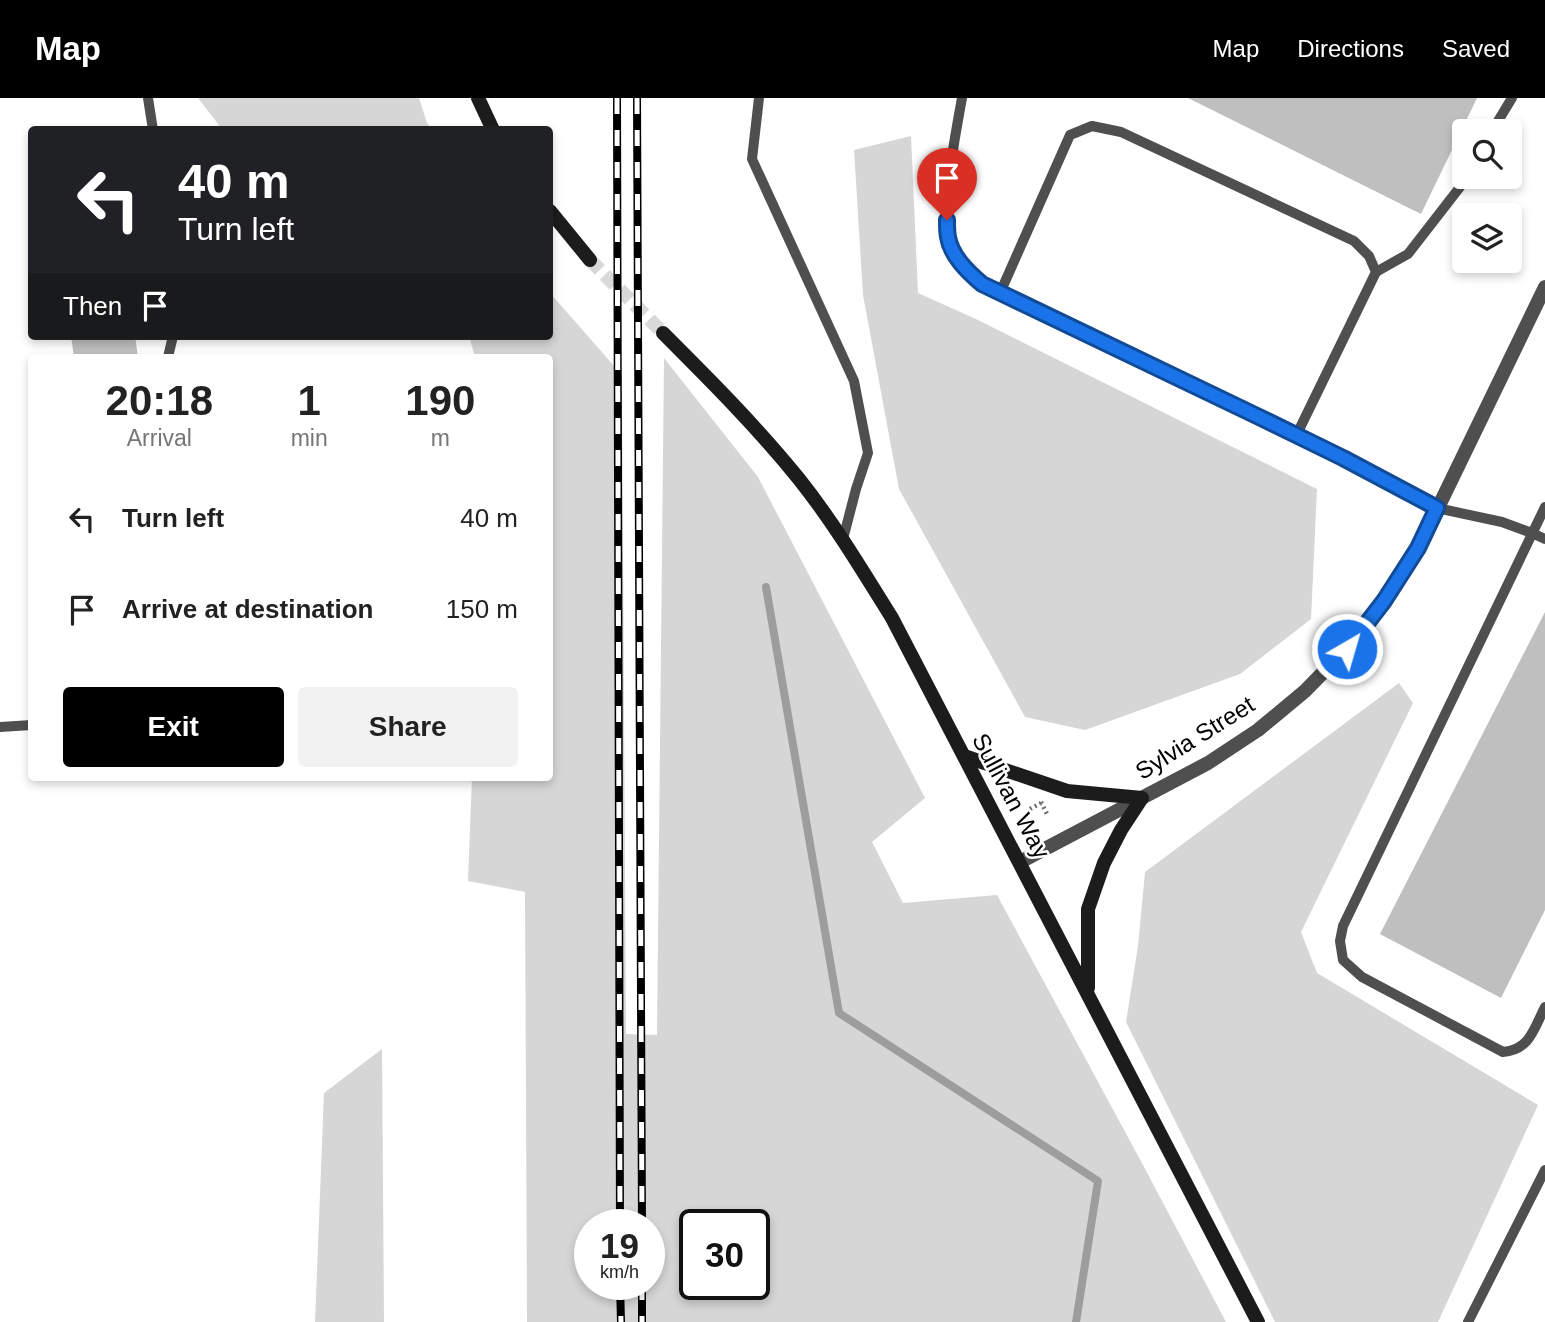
<!DOCTYPE html>
<html lang="en">
<head>
<meta charset="utf-8">
<style>
  :root { --surface:#fff; --page:#f2f2f2; --text:#222; --muted:#767676; --accent:#000 }
  body { margin:0; font-family:Helvetica,sans-serif; background:var(--page); color:var(--text); height:100vh; display:flex; flex-direction:column; font-size:26px; white-space:nowrap }
  * { box-sizing:border-box; margin:0 }
  p { font-size:23px; color:var(--muted) }
  .icon { flex:none; width:38px; height:38px; fill:none; stroke:currentColor; stroke-width:2; stroke-linecap:round; stroke-linejoin:round }
  .map { position:relative; flex:1; overflow:hidden }
  .details { position:absolute; left:28px; top:256px; width:525px; height:427px; display:flex; flex-direction:column; background:var(--surface); border-radius:7px; box-shadow:0 4px 10px #0003 }
  .details>* { flex:none }
  .banner { position:absolute; left:28px; top:28px; width:525px; height:214px; border-radius:7px; box-shadow:0 4px 10px #0003; background:#202124; color:#fff; overflow:hidden }
  .buttons { position:absolute; left:1452px; top:21px; display:grid; gap:14px }
  .buttons a { display:grid; place-items:center; width:70px; height:70px; border-radius:7px; background:var(--surface); box-shadow:0 4px 10px #0003; font-size:35px }
  .speed { position:absolute; left:574px; top:1111px; display:flex; gap:14px; font-size:35px; font-weight:700; text-align:center }
  .speed>* { display:grid; place-content:center; width:91px; height:91px; border-radius:50%; background:var(--surface); box-shadow:0 4px 10px #0003; line-height:1 }
  .speed small { font-size:18px; font-weight:400 }
  .speed .limit { border:4px solid #111; border-radius:10px; background:#fff; color:#111 }
  .pin { position:absolute; display:grid; place-items:center; width:60px; height:60px; color:#fff; margin:-72px -30px; border-radius:50% 50% 50% 0; rotate:-45deg; box-shadow:0 0 7px #0007 }
  .pin .icon { rotate:45deg }
  .me { position:absolute; width:77px; margin:-38px; rotate:38deg; stroke-linejoin:round; filter:drop-shadow(0 0 5px #0008) }
  .turn { display:flex; align-items:center; gap:24px; height:147px; padding:0 35px; font-size:32px }
  .turn .icon { width:91px; height:91px; stroke-width:2.5 }
  .turn b { display:block; font-size:49px; line-height:60px }
  .then { display:flex; align-items:center; height:66px; padding:0 35px; background:#0003; gap:14px; font-size:26px }
  .eta { display:flex; justify-content:space-evenly; align-items:center; height:119px; text-align:center }
  .eta b { font-size:42px; font-weight:800; line-height:49px }
  .cta { display:flex; gap:14px; margin-top:auto; padding:14px 35px }
  .cta a { flex:1; height:80px; border-radius:7px; background:var(--accent); color:#fff; font-size:28px; font-weight:800; line-height:80px; text-align:center }
  .cta a+a { background:var(--page); color:var(--text) }
  ul { padding:0; list-style:none }
  li { display:flex; align-items:center; gap:21px; height:91px; padding:0 35px }
  li div { flex:1 }
  li b { display:block; font-size:26px }
  li em { font-style:normal }
  header { display:flex; align-items:center; gap:42px; box-sizing:border-box; height:98px; padding:0 35px; background:var(--accent); color:#fff }
  header strong { font-size:33px }
  nav { display:flex; gap:38px; margin-inline-start:auto; font-size:24px }
  .map>svg:first-child { display:block }
  .green { fill:#d6d6d6; fill-rule:evenodd }
  .lines { fill:none; stroke-linecap:round; stroke-linejoin:round }
  .stream { stroke:#9d9d9d; stroke-width:8 }
  .building { fill:#bfbfbf }
  .secondary-tunnel { stroke:#d9d9d9; stroke-width:14; stroke-dasharray:14 7; stroke-linecap:butt }
  .path { stroke:#717171; stroke-width:4.5; stroke-dasharray:2 3.5; stroke-linecap:butt }
  .lane { stroke:#4f4f4f; stroke-width:10 }
  .street { stroke:#4f4f4f; stroke-width:14 }
  .secondary { stroke:#1c1c1c; stroke-width:14 }
  .rail-casing { stroke:#000; stroke-width:8 }
  .rail { stroke:#fff; stroke-width:5; stroke-dasharray:16; stroke-linecap:butt }
  .route-casing { stroke:#114b97; stroke-width:18 }
  .route { stroke:#1a73e8; stroke-width:12 }
  .labels { text-anchor:middle; stroke-width:5; stroke-linejoin:round; paint-order:stroke }
  .street-label { font-size:24px; fill:#000; stroke:#fff }
</style>
</head>
<body>
<header>
<strong>Map</strong>
<nav><a>Map</a><a>Directions</a><a>Saved</a></nav>
</header>
<div class="map">
<svg width="1545" height="1224" viewBox="0 0 1545 1224">
  <rect width="100%" height="100%" fill="#fff"/>
  <g class="green">
    <polygon points="198,0 419,0 427,25 431,31 222,31"/>
    <polygon points="911,38 918,195 978,222 1317,391 1311,521 1240,576 1085,632 1025,619 899,391 863,197 854,52"/>
    <path d="M550,195L622,277L626,936L657,937L664,260L758,379L925,700L872,744L903,805L997,797L1143,1067L1226,1224H527L525,794L468,783L472,679H550V259H475L469,238H550ZM649,1127V1186H590V1127ZM754,1127V1186H695V1127Z"/>
    <polygon points="1399,585 1413,605 1301,834 1317,875 1538,1007 1438,1224 1275,1224 1126,924 1138,848 1145,774"/>
    <polygon points="382,951 384,1224 315,1224 324,995"/>
  </g>
  <g class="lines">
    <polyline class="stream" points="766,489 839,915 1098,1083 1076,1224"/>
  </g>
  <g class="building">
    <polygon points="1188,0 1477,0 1421,116"/>
    <polygon points="71,238 135,238 138,259 74,259"/>
    <polygon points="1545,514 1545,812 1501,900 1380,836"/>
  </g>
  <g class="lines">
    <polyline class="secondary-tunnel" points="590,162 663,235"/>
    <g class="path">
      <polyline points="1041,704 1047,716"/>
      <polyline points="1030,711 1041,705"/>
    </g>
    <g class="lane">
      <polyline points="148,0 153,32"/>
      <polyline points="759,0 752,61 854,283 868,355 856,391 843,441"/>
      <path d="M962,0C955,38 948,76 947,115C947,124 946,134 949,143C954,160 968,175 982,186L1218,299L1343,361L1437,410L1502,424L1532,435L1545,441"/>
      <polyline points="1492,33 1512,0"/>
      <polyline points="1376,174 1408,156 1460,89 1466,79"/>
      <polyline points="1000,195 1070,37 1092,28 1121,34 1354,143 1369,158 1376,174 1296,338"/>
      <polyline points="168,259 173,238"/>
      <path d="M1545,409L1343,828L1340,843L1343,862L1362,879L1503,954C1530,952 1534,930 1545,909"/>
      <polyline points="0,629 32,627"/>
      <polyline points="1468,1224 1545,1072"/>
    </g>
    <polyline class="street" points="1020,764 1208,665 1258,632 1305,593 1347,550 1384,503 1418,451 1545,189"/>
    <g class="secondary">
      <polyline points="478,0 493,32"/>
      <polyline points="550,113 590,162"/>
      <path d="M663,235C710,282 757,329 799,381C834,425 862,472 892,520L1258,1224"/>
      <polyline points="964,658 1067,693 1142,700 1121,732 1104,765 1088,811 1088,890"/>
    </g>
    <defs>
      <g id="rail">
        <polyline points="617,0 620,1127"/>
        <polyline points="637,0 642,1127"/>
        <polyline points="620,1186 621,1224"/>
        <polyline points="642,1186 642,1224"/>
      </g>
    </defs>
    <use href="#rail" class="rail-casing"/>
    <use href="#rail" class="rail"/>
  </g>
  <g class="lines">
    <defs>
      <path id="route" d="M947,122C947,127 947,134 948,139C951,158 968,174 982,186L1257,318L1343,360L1437,410L1418,450L1384,503L1347,551"/>
    </defs>
    <use href="#route" class="route-casing"/>
    <use href="#route" class="route"/>
  </g>
  <g class="labels">
    <g class="street-label">
      <text transform="translate(1195 640) rotate(-32)" y="8">Sylvia Street</text>
      <text transform="translate(1011 698) rotate(62)" y="8">Sullivan Way</text>
    </g>
  </g>
</svg>
<div class="buttons">
<a><svg class="icon" aria-label="search" viewBox="0 0 24 24"><circle cx="10" cy="10" r="6"/><path d="M15 15l6 6"/></svg></a>
<a><svg class="icon" aria-label="layers" viewBox="0 0 24 24"><path d="M12 4l9 5-9 5-9-5zM3 14l9 5 9-5"/></svg></a>
</div>
<div class="speed"><div>19<small>km/h</small></div><div class="limit">30</div></div>
<div class="pin" style="left:947px;top:122px;background:#d93025"><svg class="icon" aria-label="arrive" viewBox="0 0 24 24"><path d="M6 21V4h12l-3 4 3 4H6"/></svg></div>
<svg class="me" style="left:1347px;top:551px" viewBox="-20 -20 40 40"><circle r="17" fill="#1a73e8" stroke="#fff" stroke-width="3"/><path d="M0-11L8 9 0 5-8 9z" fill="#fff"/></svg>
<div class="banner">
<div class="turn"><svg class="icon" aria-label="left" viewBox="0 0 24 24"><path d="M17 20v-9H6M10 6l-5 5 5 5"/></svg><div><b>40 m</b>Turn left</div></div>
<div class="then">Then<svg class="icon" aria-label="arrive" viewBox="0 0 24 24"><path d="M6 21V4h12l-3 4 3 4H6"/></svg></div>
</div>
<section class="details">
<div class="eta">
<div><b>20:18</b><p>Arrival</p></div>
<div><b>1</b><p>min</p></div>
<div><b>190</b><p>m</p></div>
</div>
<ul>
<li><svg class="icon" aria-label="left" viewBox="0 0 24 24"><path d="M17 20v-9H6M10 6l-5 5 5 5"/></svg><div><b>Turn left</b></div><em>40 m</em></li>
<li><svg class="icon" aria-label="arrive" viewBox="0 0 24 24"><path d="M6 21V4h12l-3 4 3 4H6"/></svg><div><b>Arrive at destination</b></div><em>150 m</em></li>
</ul>
<div class="cta"><a>Exit</a><a>Share</a></div>
</section>
</div>
</body>
</html>
